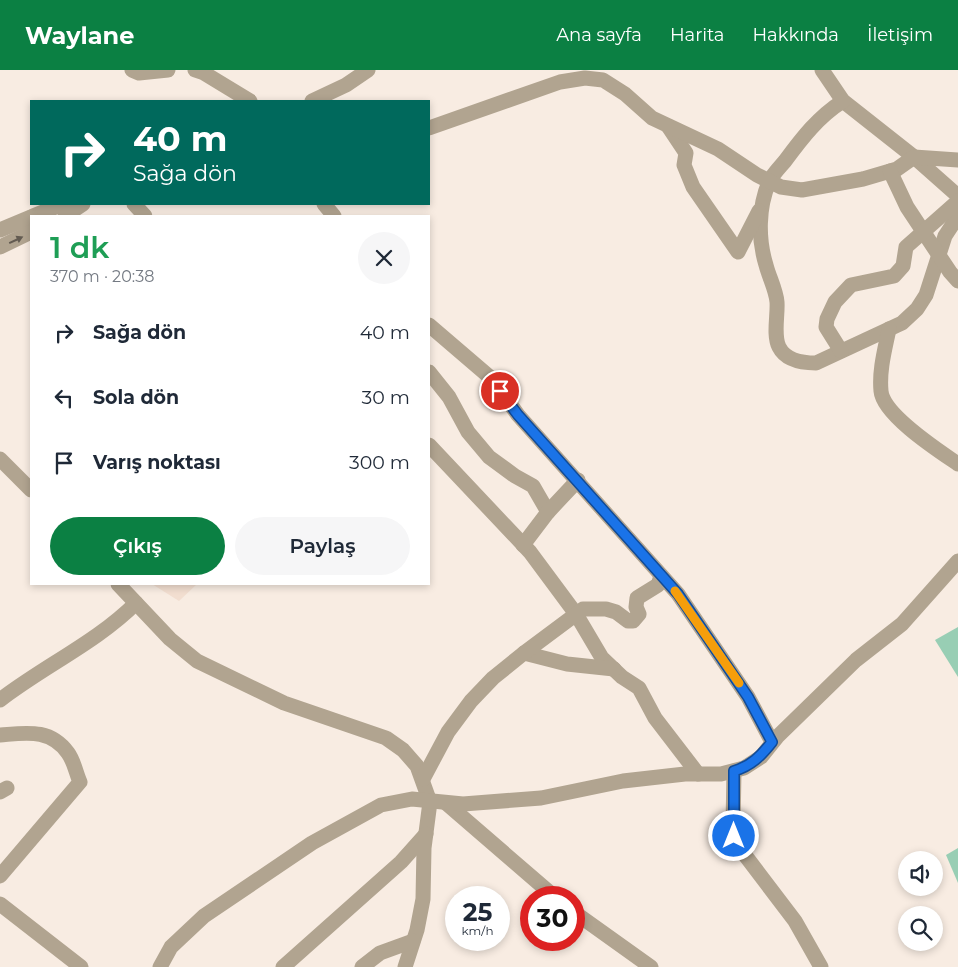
<!DOCTYPE html>
<html lang="tr">
<head>
<meta charset="utf-8">
<style>
  :root { --surface:#fff; --page:#f6f6f7; --text:#1f2937; --muted:#747a83; --accent:#0b8043 }
  body { margin:0; font-family:Montserrat,sans-serif; background:var(--page); color:var(--text); height:100vh; display:flex; flex-direction:column; font-size:19px; white-space:nowrap }
  * { box-sizing:border-box; margin:0 }
  p { font-size:16px; color:var(--muted) }
  .icon { flex:none; width:28px; height:28px; fill:none; stroke:currentColor; stroke-width:2; stroke-linecap:round; stroke-linejoin:round }
  .map { position:relative; flex:1; overflow:hidden }
  .sheet { position:absolute; left:30px; top:145px; width:400px; height:370px; display:flex; flex-direction:column; background:var(--surface); border-radius:0px; box-shadow:0 2px 8px #0003 }
  .sheet>* { flex:none }
  .banner { position:absolute; left:30px; top:30px; width:400px; height:105px; border-radius:0px; box-shadow:0 2px 8px #0003; background:#00695c; color:#fff; overflow:hidden }
  .buttons { position:absolute; left:898px; top:781px; display:grid; gap:10px }
  .buttons a { display:grid; place-items:center; width:45px; height:45px; border-radius:50%; background:var(--surface); box-shadow:0 2px 8px #0003; font-size:25px }
  .speed { position:absolute; left:445px; top:816px; display:flex; gap:10px; font-size:25px; font-weight:700; text-align:center }
  .speed>* { display:grid; place-content:center; width:65px; height:65px; border-radius:50%; background:var(--surface); box-shadow:0 2px 8px #0003; line-height:1 }
  .speed small { font-size:12px; font-weight:400 }
  .speed .limit { border:8px solid #d22; background:#fff; color:#111 }
  .pin { position:absolute; display:grid; place-items:center; width:42px; height:42px; color:#fff; margin:-21px; border:2px solid #fff; border-radius:50%; box-shadow:0 1px 5px #0007 }
  .me { position:absolute; width:55px; margin:-28px; rotate:0deg; stroke-linejoin:round; filter:drop-shadow(0 0 4px #0008) }
  .turn { display:flex; align-items:center; gap:18px; height:105px; padding:0 20px; font-size:22px }
  .turn .icon { width:65px; height:65px; stroke-width:2.5 }
  .turn b { display:block; font-size:35px; line-height:42px }
  .round { display:grid; place-items:center; flex:none; width:52px; height:52px; border-radius:26px; background:var(--page) }
  .head { display:flex; align-items:center; justify-content:space-between; height:85px; padding:0 20px }
  h1 { font-size:30px; font-weight:600; line-height:38px; color:#1e9e55 }
  .cta { display:flex; gap:10px; margin-top:auto; padding:10px 20px }
  .cta a { flex:1; height:58px; border-radius:30px; background:var(--accent); color:#fff; font-size:20px; font-weight:600; line-height:58px; text-align:center }
  .cta a+a { background:var(--page); color:var(--text) }
  ul { padding:0; list-style:none }
  li { display:flex; align-items:center; gap:15px; height:65px; padding:0 20px }
  li div { flex:1 }
  li b { display:block; font-size:19px }
  li em { font-style:normal }
  header { display:flex; align-items:center; gap:30px; box-sizing:border-box; height:70px; padding:0 25px; background:var(--accent); color:#fff }
  header strong { font-size:24px }
  nav { display:flex; gap:28px; margin-inline-start:auto; font-size:18px }
  .map>svg:first-child { display:block }
  .built { fill:#f2ded0 }
  .green { fill:#98ceb4 }
  .lines { fill:none; stroke-linecap:round; stroke-linejoin:round }
  .minor { stroke:#b1a490; stroke-width:15 }
  .oneway { fill:#635b51 }
  .route-casing { stroke:#114b97; stroke-width:12 }
  .route { stroke:#1a73e8; stroke-width:9 }
  .slow { stroke:#f59e0b; stroke-width:9 }
</style>
</head>
<body>
<header>
<strong>Waylane</strong>
<nav><a>Ana sayfa</a><a>Harita</a><a>Hakkında</a><a>İletişim</a></nav>
</header>
<div class="map">
<svg width="958" height="897" viewBox="0 0 958 897">
  <rect width="100%" height="100%" fill="#f8ece2"/>
  <polygon class="built" points="152,514 197,514 179,531"/>
  <g class="green">
    <polygon points="958,557 958,607 935,570"/>
    <polygon points="958,778 958,813 946,785"/>
  </g>
  <g class="lines">
    <g class="minor">
      <polyline points="132,0 139,3 168,0"/>
      <polyline points="195,0 204,3 250,31"/>
      <polyline points="822,0 843,31 914,87 958,126"/>
      <polyline points="312,31 346,15 368,0"/>
      <path d="M843,31C818,47 802,68 785,91C779,98 772,105 769,112C758,138 758,169 766,195C769,207 776,220 777,232C778,245 773,265 779,277C786,291 803,293 816,293L902,253L917,239L926,225L945,166L958,146"/>
      <polyline points="668,56 686,83 684,95 693,117 738,182 759,141"/>
      <polyline points="429,58 560,12 585,8 603,10 625,24 652,48 718,79 757,105 781,117 802,120 863,109 897,99 914,87 958,90"/>
      <polyline points="890,101 907,137 950,202 958,211"/>
      <polyline points="134,134 145,146"/>
      <polyline points="324,134 334,146"/>
      <polyline points="33,146 63,134"/>
      <polyline points="65,146 83,134"/>
      <polyline points="0,160 31,147"/>
      <polyline points="0,177 31,162"/>
      <polyline points="429,255 492,309 518,345 678,524 748,627 772,672"/>
      <path d="M889,259C885,279 879,300 881,321C883,345 939,381 958,394"/>
      <polyline points="841,281 826,257 827,249 835,232 851,215 894,206 903,196 906,177 958,131"/>
      <polyline points="429,302 449,327 468,362 489,387 515,406 533,416 548,442"/>
      <polyline points="429,375 530,482 576,544 602,588 622,607 639,618 655,648 698,704"/>
      <polyline points="0,389 31,420"/>
      <polyline points="523,475 548,442 578,410"/>
      <polyline points="118,514 170,569 197,591 284,633 386,668 403,680 417,696 430,732 424,778 423,829 417,860 405,897"/>
      <polyline points="524,583 567,594 614,599"/>
      <path d="M0,630C44,596 97,572 136,533"/>
      <path d="M0,665C26,663 50,658 68,683C74,691 76,703 80,712L0,806"/>
      <polyline points="734,701 733,756 735,772 795,851 821,897"/>
      <polyline points="423,709 448,662 471,631 493,608 524,583 583,539 606,539 616,542 628,551 633,551 639,544 636,537 637,528 658,515 661,506"/>
      <polyline points="0,722 7,718"/>
      <polyline points="446,733 556,828"/>
      <polyline points="0,834 81,897"/>
      <polyline points="574,842 651,897"/>
      <polyline points="160,897 171,877 204,846 312,773 381,735 412,729 463,734 541,728 623,711 685,704 721,704 744,698 761,687 777,667 856,590 902,554 958,491"/>
      <polyline points="283,897 401,792 426,764"/>
      <polyline points="362,897 380,883 413,871"/>
    </g>
  </g>
  <defs><path id="oneway-solid" d="M-6-.8H1V-3.2L6.5 0L1 3.2V.8H-6Z" transform="scale(1.25)"/></defs>
  <use class="oneway" href="#oneway-solid" transform="translate(16 170) rotate(-25)"/>
  <g class="lines">
    <defs>
      <path id="route" d="M500,321L518,345L678,524L748,627L772,672C761,686 751,696 734,701V766"/>
    </defs>
    <use href="#route" class="route-casing"/>
    <use href="#route" class="route"/>
    <polyline class="slow" points="675,521 739,613"/>
  </g>
</svg>
<div class="buttons">
<a><svg class="icon" aria-label="sound" viewBox="0 0 24 24"><path d="M4 9h4l5-4v14l-5-4H4zM17 9q2 3 0 6"/></svg></a>
<a><svg class="icon" aria-label="search" viewBox="0 0 24 24"><circle cx="10" cy="10" r="6"/><path d="M15 15l6 6"/></svg></a>
</div>
<div class="speed"><div>25<small>km/h</small></div><div class="limit">30</div></div>
<div class="pin" style="left:500px;top:321px;background:#d93025"><svg class="icon" aria-label="arrive" viewBox="0 0 24 24"><path d="M6 21V4h12l-3 4 3 4H6"/></svg></div>
<svg class="me" style="left:734px;top:766px" viewBox="-20 -20 40 40"><circle r="17" fill="#1a73e8" stroke="#fff" stroke-width="3"/><path d="M0-11L8 9 0 5-8 9z" fill="#fff"/></svg>
<div class="banner">
<div class="turn"><svg class="icon" aria-label="right" viewBox="0 0 24 24"><path d="M7 20v-9h11M14 6l5 5-5 5"/></svg><div><b>40 m</b>Sağa dön</div></div>
</div>
<section class="sheet">
<div class="head"><div><h1>1 dk</h1><p>370 m · 20:38</p></div><a class="round"><svg class="icon" aria-label="close" viewBox="0 0 24 24"><path d="M6 6l12 12M18 6L6 18"/></svg></a></div>
<ul>
<li><svg class="icon" aria-label="right" viewBox="0 0 24 24"><path d="M7 20v-9h11M14 6l5 5-5 5"/></svg><div><b>Sağa dön</b></div><em>40 m</em></li>
<li><svg class="icon" aria-label="left" viewBox="0 0 24 24"><path d="M17 20v-9H6M10 6l-5 5 5 5"/></svg><div><b>Sola dön</b></div><em>30 m</em></li>
<li><svg class="icon" aria-label="arrive" viewBox="0 0 24 24"><path d="M6 21V4h12l-3 4 3 4H6"/></svg><div><b>Varış noktası</b></div><em>300 m</em></li>
</ul>
<div class="cta"><a>Çıkış</a><a>Paylaş</a></div>
</section>
</div>
</body>
</html>
